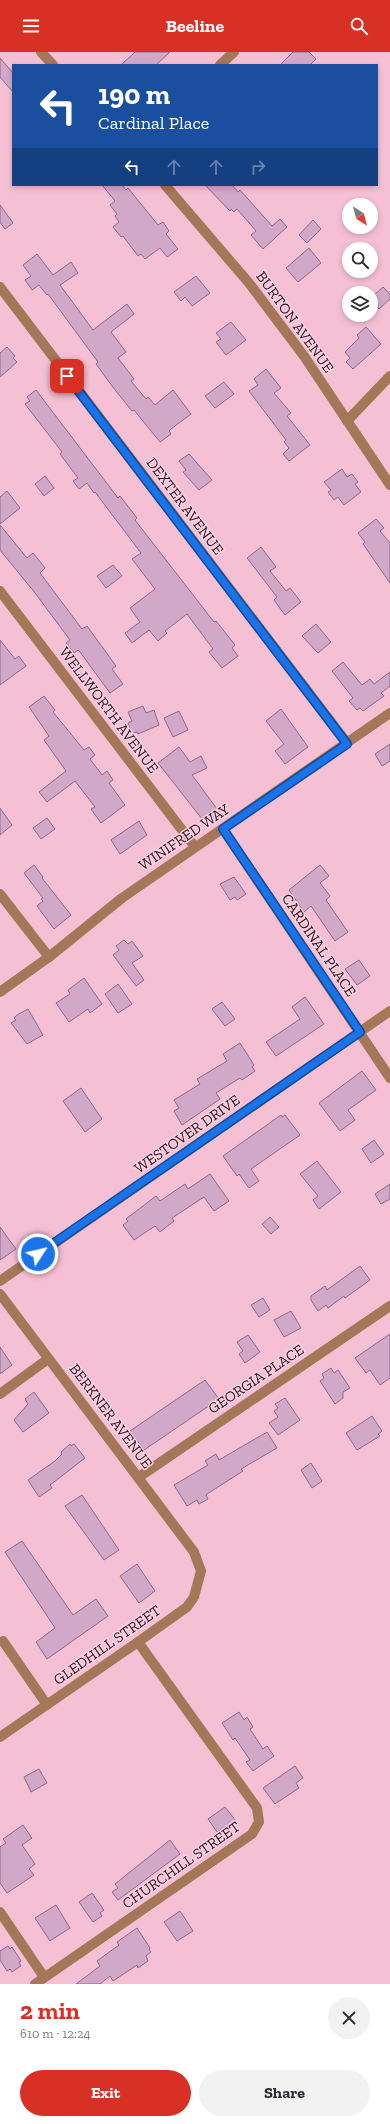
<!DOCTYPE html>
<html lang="en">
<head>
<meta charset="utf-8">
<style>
  :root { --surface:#fff; --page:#f2f2f3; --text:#2b2b33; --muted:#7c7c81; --accent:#d93025 }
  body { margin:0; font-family:"Zilla Slab",serif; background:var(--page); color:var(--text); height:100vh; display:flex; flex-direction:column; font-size:15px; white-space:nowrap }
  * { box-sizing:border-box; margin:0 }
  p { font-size:13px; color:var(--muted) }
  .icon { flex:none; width:22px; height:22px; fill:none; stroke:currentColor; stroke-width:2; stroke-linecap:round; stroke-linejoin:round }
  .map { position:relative; height:1932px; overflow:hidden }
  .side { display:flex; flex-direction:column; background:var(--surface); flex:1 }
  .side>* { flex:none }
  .hud { position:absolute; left:12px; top:12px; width:366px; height:122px; border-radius:0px; box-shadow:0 2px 6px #0003; background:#1a4fa0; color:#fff; overflow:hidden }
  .needle { width:26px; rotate:144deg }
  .tools { position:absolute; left:342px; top:146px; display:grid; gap:8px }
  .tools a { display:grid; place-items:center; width:36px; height:36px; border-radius:50%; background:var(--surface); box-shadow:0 2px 6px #0003; font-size:20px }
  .pin { position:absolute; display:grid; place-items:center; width:34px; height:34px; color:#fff; margin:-17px; border-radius:8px; box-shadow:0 2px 6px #0006 }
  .me { position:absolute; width:44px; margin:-22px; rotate:55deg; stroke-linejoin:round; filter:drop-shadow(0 0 3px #0008) }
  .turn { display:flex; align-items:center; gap:14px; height:84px; padding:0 20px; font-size:18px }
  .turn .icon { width:52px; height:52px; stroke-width:2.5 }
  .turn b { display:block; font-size:28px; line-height:34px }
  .lanes { display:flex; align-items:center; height:38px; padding:0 20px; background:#0003; justify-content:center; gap:20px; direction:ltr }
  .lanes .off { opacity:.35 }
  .round { display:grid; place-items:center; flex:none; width:42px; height:42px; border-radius:21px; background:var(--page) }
  .head { display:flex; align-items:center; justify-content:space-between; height:68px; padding:0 20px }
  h1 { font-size:24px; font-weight:800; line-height:30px; color:var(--accent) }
  .button { display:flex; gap:8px; margin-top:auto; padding:8px 20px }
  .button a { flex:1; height:46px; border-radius:24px; background:var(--accent); color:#fff; font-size:16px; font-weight:800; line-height:46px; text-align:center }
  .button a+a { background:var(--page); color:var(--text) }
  header { display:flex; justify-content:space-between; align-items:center; height:52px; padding:0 20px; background:var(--accent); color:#fff; font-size:18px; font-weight:800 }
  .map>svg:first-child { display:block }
  .building { fill:#d2a8c9; stroke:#8f6887 }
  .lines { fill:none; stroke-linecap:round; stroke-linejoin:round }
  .minor { stroke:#a57657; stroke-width:10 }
  .route-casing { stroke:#114b97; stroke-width:10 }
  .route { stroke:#1a73e8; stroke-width:7 }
  .labels { text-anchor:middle; stroke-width:3; stroke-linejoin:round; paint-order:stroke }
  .street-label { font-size:15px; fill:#26131b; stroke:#fcd0e0 }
</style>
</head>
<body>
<header><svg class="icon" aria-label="menu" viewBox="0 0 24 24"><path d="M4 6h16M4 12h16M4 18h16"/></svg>Beeline<svg class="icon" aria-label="search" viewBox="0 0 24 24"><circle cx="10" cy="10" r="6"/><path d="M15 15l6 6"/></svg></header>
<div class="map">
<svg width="390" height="1932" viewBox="0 0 390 1932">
  <rect width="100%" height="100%" fill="#f5c0d4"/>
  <g class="building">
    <polygon points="135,0 170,0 156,13 121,13"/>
    <polygon points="293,0 309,0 316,7 310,13 280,13"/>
    <polygon points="0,6 13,21 13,40 0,25"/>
    <polygon points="102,133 122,133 126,138 128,136 158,173 163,170 169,179 166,182 178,197 167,205 160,196 145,207 141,202 138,204 123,184 121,185 113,175 119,170 115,164 117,162 110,153 115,149"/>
    <polygon points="205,133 232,133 238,140 240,138 272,174 280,167 287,175 263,197 251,183 256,179 237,157 234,160 231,157 230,159"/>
    <polygon points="0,153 13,171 5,177 0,170"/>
    <polygon points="313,168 321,177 307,191 299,183"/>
    <polygon points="309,196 321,211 298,230 286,216"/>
    <polygon points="37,202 53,223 71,210 78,221 60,233 93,278 127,252 134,262 111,280 126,300 118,306 134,327 131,329 146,347 148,345 155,353 173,338 191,362 171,377 169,379 171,382 160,390 134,358 132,359 112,334 96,312 98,310 48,242 47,243 39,233 32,238 25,228 31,224 23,213"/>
    <polygon points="196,224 210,241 192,254 185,245 181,249 174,240"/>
    <polygon points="383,235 390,242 390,247 379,257 371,249 371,246"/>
    <polygon points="231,270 246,288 226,303 216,290 221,287 216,281"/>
    <polygon points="366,275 381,292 353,317 346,310 350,306 345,300 359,286 357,283"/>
    <polygon points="7,295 15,304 13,306 17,310 0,325 0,301"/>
    <polygon points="266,317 281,336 274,341 291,361 287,364 310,393 289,409 283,402 289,396 284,390 286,388 249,339 258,333 254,327"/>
    <polygon points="224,330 234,342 215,356 205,344"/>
    <polygon points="36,338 118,446 120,444 137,466 135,468 214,570 216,569 235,593 232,596 238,604 222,616 209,600 213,597 187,562 165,579 167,581 158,589 149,578 132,591 125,581 140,570 130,556 155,537 132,507 141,501 95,440 94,441 87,431 79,437 73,429 78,426 60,402 62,400 25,352 30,349 27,345"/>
    <polygon points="189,402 212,428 199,438 183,420 186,418 179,409"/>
    <polygon points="342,417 347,425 352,422 358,430 355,432 361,440 344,453 338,445 334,448 328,440 331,438 324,430"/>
    <polygon points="45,424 54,436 44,444 35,432"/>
    <polygon points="7,439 20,456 0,472 0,445"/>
    <polygon points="376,467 384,476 380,479 390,491 390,531 363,492 365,490 358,481"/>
    <polygon points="0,473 27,506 33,501 45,516 40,521 82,577 87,574 116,614 112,617 123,632 110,641 80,600 78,598 74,601 66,591 70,588 35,541 0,498"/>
    <polygon points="261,495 276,515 270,519 286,539 290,536 301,550 285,563 274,548 277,545 247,506"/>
    <polygon points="113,513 122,524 106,536 97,524"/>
    <polygon points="316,572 331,590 318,601 302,584"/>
    <polygon points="0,588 15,607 19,604 26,614 0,633"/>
    <polygon points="343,610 362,633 370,627 374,632 390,620 390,634 381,641 384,644 363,659 360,656 357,658 349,649 353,646 332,619"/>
    <polygon points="44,644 55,658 53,660 84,698 89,695 95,703 90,707 102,723 107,719 113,728 109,731 125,753 101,771 91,757 95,755 75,729 47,750 39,740 66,719 44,688 49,684 29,655"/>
    <polygon points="143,654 146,661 154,658 159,673 138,682 137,680 132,682 128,671 132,669 128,660"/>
    <polygon points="281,657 308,695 285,712 275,699 284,692 266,669"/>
    <polygon points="179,659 188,678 173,685 164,666"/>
    <polygon points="390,692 390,709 382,714 375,702"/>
    <polygon points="179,695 190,710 201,704 207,716 192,723 220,761 206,772 158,711"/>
    <polygon points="0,756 12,773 0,783"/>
    <polygon points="47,766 55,777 41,787 33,776"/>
    <polygon points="139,769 147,783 120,802 111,788"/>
    <polygon points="34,813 43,825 42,826 71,863 54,877 37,854 43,849 41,847 43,846 24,821"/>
    <polygon points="320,813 329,824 320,831 330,844 326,848 348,880 335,889 311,854 304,860 289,838"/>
    <polygon points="234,825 246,842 237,848 235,845 230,848 220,832"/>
    <polygon points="124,888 128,892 132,889 143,904 132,911 144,928 136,934 113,903 119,898 116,894"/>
    <polygon points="359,908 370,924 357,933 345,917"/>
    <polygon points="84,926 102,952 90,961 88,957 69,970 56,951 70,942 68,938"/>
    <polygon points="118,932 132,952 118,961 105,942"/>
    <polygon points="305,945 324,972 276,1004 266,990 300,967 292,955"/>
    <polygon points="222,950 235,967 225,974 212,957"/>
    <polygon points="28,957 43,983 27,992 11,971 16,968 14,966 17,963"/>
    <polygon points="240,991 254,1013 252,1015 255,1019 242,1028 240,1026 216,1041 220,1047 182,1073 174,1059 179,1056 174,1048 200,1032 197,1027 227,1009 223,1002"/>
    <polygon points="362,1019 376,1038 348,1058 355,1068 340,1079 319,1051"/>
    <polygon points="81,1036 102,1067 85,1080 63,1049"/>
    <polygon points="281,1063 282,1065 285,1063 300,1083 251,1117 259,1129 249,1136 239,1122 237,1124 223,1104"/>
    <polygon points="374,1088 384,1102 371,1111 362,1097"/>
    <polygon points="317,1109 341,1140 319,1157 313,1148 318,1144 300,1122"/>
    <polygon points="210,1122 229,1149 214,1159 204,1145 172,1166 174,1169 160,1180 155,1174 134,1188 123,1173 128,1169 126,1167 156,1144 160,1149 185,1132 188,1137"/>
    <polygon points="390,1132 390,1147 381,1152 375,1142"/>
    <polygon points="270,1165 279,1175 271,1182 262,1172"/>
    <polygon points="0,1175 16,1197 0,1208"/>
    <polygon points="360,1214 370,1228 345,1246 344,1244 328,1256 326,1253 318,1259 311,1248 311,1244 325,1234 327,1238"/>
    <polygon points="263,1246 270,1258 259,1265 251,1253"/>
    <polygon points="291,1259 301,1276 284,1285 274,1268"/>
    <polygon points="390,1282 390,1326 380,1333 370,1318 366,1321 355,1306"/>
    <polygon points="248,1283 260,1300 245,1311 239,1302 243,1299 237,1290"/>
    <polygon points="0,1295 12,1313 0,1322"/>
    <polygon points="331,1316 334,1321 338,1318 350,1336 343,1340 343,1346 335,1352 320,1329 324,1326 322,1322"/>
    <polygon points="205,1328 219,1347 144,1398 130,1379"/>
    <polygon points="34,1340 49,1361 23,1380 14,1368 28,1352 25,1347"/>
    <polygon points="285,1346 300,1368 278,1383 269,1371 278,1365 274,1359 278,1356 275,1352"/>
    <polygon points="372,1364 382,1379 378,1382 380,1384 357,1398 346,1381"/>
    <polygon points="267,1380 277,1396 241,1417 243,1419 207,1442 206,1443 208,1447 199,1452 197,1448 187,1454 174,1433 208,1413 205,1409 216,1402 219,1408"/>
    <polygon points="70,1392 71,1394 74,1392 85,1406 50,1433 52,1436 39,1445 28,1428 55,1409 62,1402 61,1400"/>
    <polygon points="311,1411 322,1429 312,1436 301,1418"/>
    <polygon points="82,1443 119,1498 104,1508 65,1454"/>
    <polygon points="22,1489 73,1563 96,1547 108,1564 47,1607 36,1590 55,1576 5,1500"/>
    <polygon points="137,1512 155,1539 139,1551 120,1524"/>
    <polygon points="239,1660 244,1668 247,1665 253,1675 250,1677 263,1697 267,1694 274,1704 253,1719 246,1710 250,1708 235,1686 233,1688 222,1671"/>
    <polygon points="295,1714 303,1726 296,1731 299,1736 275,1752 263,1736"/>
    <polygon points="39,1717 47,1731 31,1740 24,1725"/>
    <polygon points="225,1755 236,1769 217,1780 208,1767"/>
    <polygon points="23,1773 32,1786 22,1793 35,1812 29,1817 34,1823 7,1841 0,1831 0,1795 6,1791 3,1787"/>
    <polygon points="170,1788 180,1802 118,1848 112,1840 118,1836 115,1832"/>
    <polygon points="92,1841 104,1858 100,1861 102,1864 93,1870 79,1850"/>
    <polygon points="56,1853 70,1876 50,1889 35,1866"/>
    <polygon points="180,1859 193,1879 177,1889 164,1870"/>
    <polygon points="137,1876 150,1896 149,1897 151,1900 146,1904 148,1909 138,1916 137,1913 113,1929 110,1924 100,1932 76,1932 100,1914 97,1909 119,1893 117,1890"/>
    <polygon points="8,1894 10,1897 12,1895 21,1909 19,1910 21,1914 12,1920 10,1917 7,1919 0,1908 0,1899"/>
  </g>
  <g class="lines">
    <g class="minor">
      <polyline points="41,0 53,13"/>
      <polyline points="220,13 234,0"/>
      <polyline points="165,133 249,231 304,304 390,433"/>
      <polyline points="0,235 347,691"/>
      <polyline points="347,369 390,324"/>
      <polyline points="0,539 195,795"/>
      <polyline points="223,777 390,1026"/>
      <polyline points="0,842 49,905"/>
      <polyline points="0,940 49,905 122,846 390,661"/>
      <polyline points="0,1229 390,959"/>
      <polyline points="0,1242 194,1500 201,1519 194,1545 187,1555 138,1590 0,1685"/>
      <polyline points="0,1342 48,1307"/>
      <polyline points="139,1425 390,1254"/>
      <polyline points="3,1589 47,1653"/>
      <polyline points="0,1860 44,1925"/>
      <polyline points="35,1932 252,1782 259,1770 257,1756 138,1590"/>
    </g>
  </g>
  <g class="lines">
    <defs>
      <polyline id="route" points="38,1202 360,980 223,777 347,692 67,324"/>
    </defs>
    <use href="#route" class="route-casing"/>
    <use href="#route" class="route"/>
  </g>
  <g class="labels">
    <g class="street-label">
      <text transform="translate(295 270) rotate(54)" y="5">BURTON AVENUE</text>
      <text transform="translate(185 454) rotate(53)" y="5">DEXTER AVENUE</text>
      <text transform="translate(109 658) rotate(53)" y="5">WELLWORTH AVENUE</text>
      <text transform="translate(184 785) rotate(-34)" y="5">WINIFRED WAY</text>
      <text transform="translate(319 893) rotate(56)" y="5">CARDINAL PLACE</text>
      <text transform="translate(187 1082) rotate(-35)" y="5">WESTOVER DRIVE</text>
      <text transform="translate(256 1327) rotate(-34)" y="5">GEORGIA PLACE</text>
      <text transform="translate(111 1364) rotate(53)" y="5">BERKNER AVENUE</text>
      <text transform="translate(107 1593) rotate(-35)" y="5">GLEDHILL STREET</text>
      <text transform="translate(181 1813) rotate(-35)" y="5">CHURCHILL STREET</text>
    </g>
  </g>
</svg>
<div class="tools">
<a><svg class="needle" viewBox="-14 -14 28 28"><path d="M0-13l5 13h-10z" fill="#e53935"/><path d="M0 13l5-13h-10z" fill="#7c7c81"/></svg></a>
<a><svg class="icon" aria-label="search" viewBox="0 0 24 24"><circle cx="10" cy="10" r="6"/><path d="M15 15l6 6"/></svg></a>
<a><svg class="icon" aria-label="layers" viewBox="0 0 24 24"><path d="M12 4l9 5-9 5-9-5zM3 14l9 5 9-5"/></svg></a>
</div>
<div class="pin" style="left:67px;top:324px;background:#d93025"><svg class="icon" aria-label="arrive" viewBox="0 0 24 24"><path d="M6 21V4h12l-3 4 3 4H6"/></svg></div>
<svg class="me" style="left:38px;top:1202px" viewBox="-20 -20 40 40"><circle r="17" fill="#1a73e8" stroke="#fff" stroke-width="3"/><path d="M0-11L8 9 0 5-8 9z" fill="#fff"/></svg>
<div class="hud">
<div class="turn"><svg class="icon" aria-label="left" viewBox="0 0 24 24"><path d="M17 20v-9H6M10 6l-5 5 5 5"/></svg><div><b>190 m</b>Cardinal Place</div></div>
<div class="lanes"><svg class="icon" aria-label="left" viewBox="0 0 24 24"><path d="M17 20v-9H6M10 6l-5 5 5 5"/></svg><svg class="icon off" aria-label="ahead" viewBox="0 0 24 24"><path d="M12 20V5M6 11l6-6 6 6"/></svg><svg class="icon off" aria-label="ahead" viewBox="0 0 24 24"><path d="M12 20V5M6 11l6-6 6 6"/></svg><svg class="icon off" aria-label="right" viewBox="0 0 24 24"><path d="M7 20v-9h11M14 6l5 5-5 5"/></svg></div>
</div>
</div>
<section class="side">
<div class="head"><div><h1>2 min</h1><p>610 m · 12:24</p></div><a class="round"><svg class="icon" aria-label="close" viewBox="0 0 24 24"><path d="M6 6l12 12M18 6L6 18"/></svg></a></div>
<div class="button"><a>Exit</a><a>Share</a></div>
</section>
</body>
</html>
